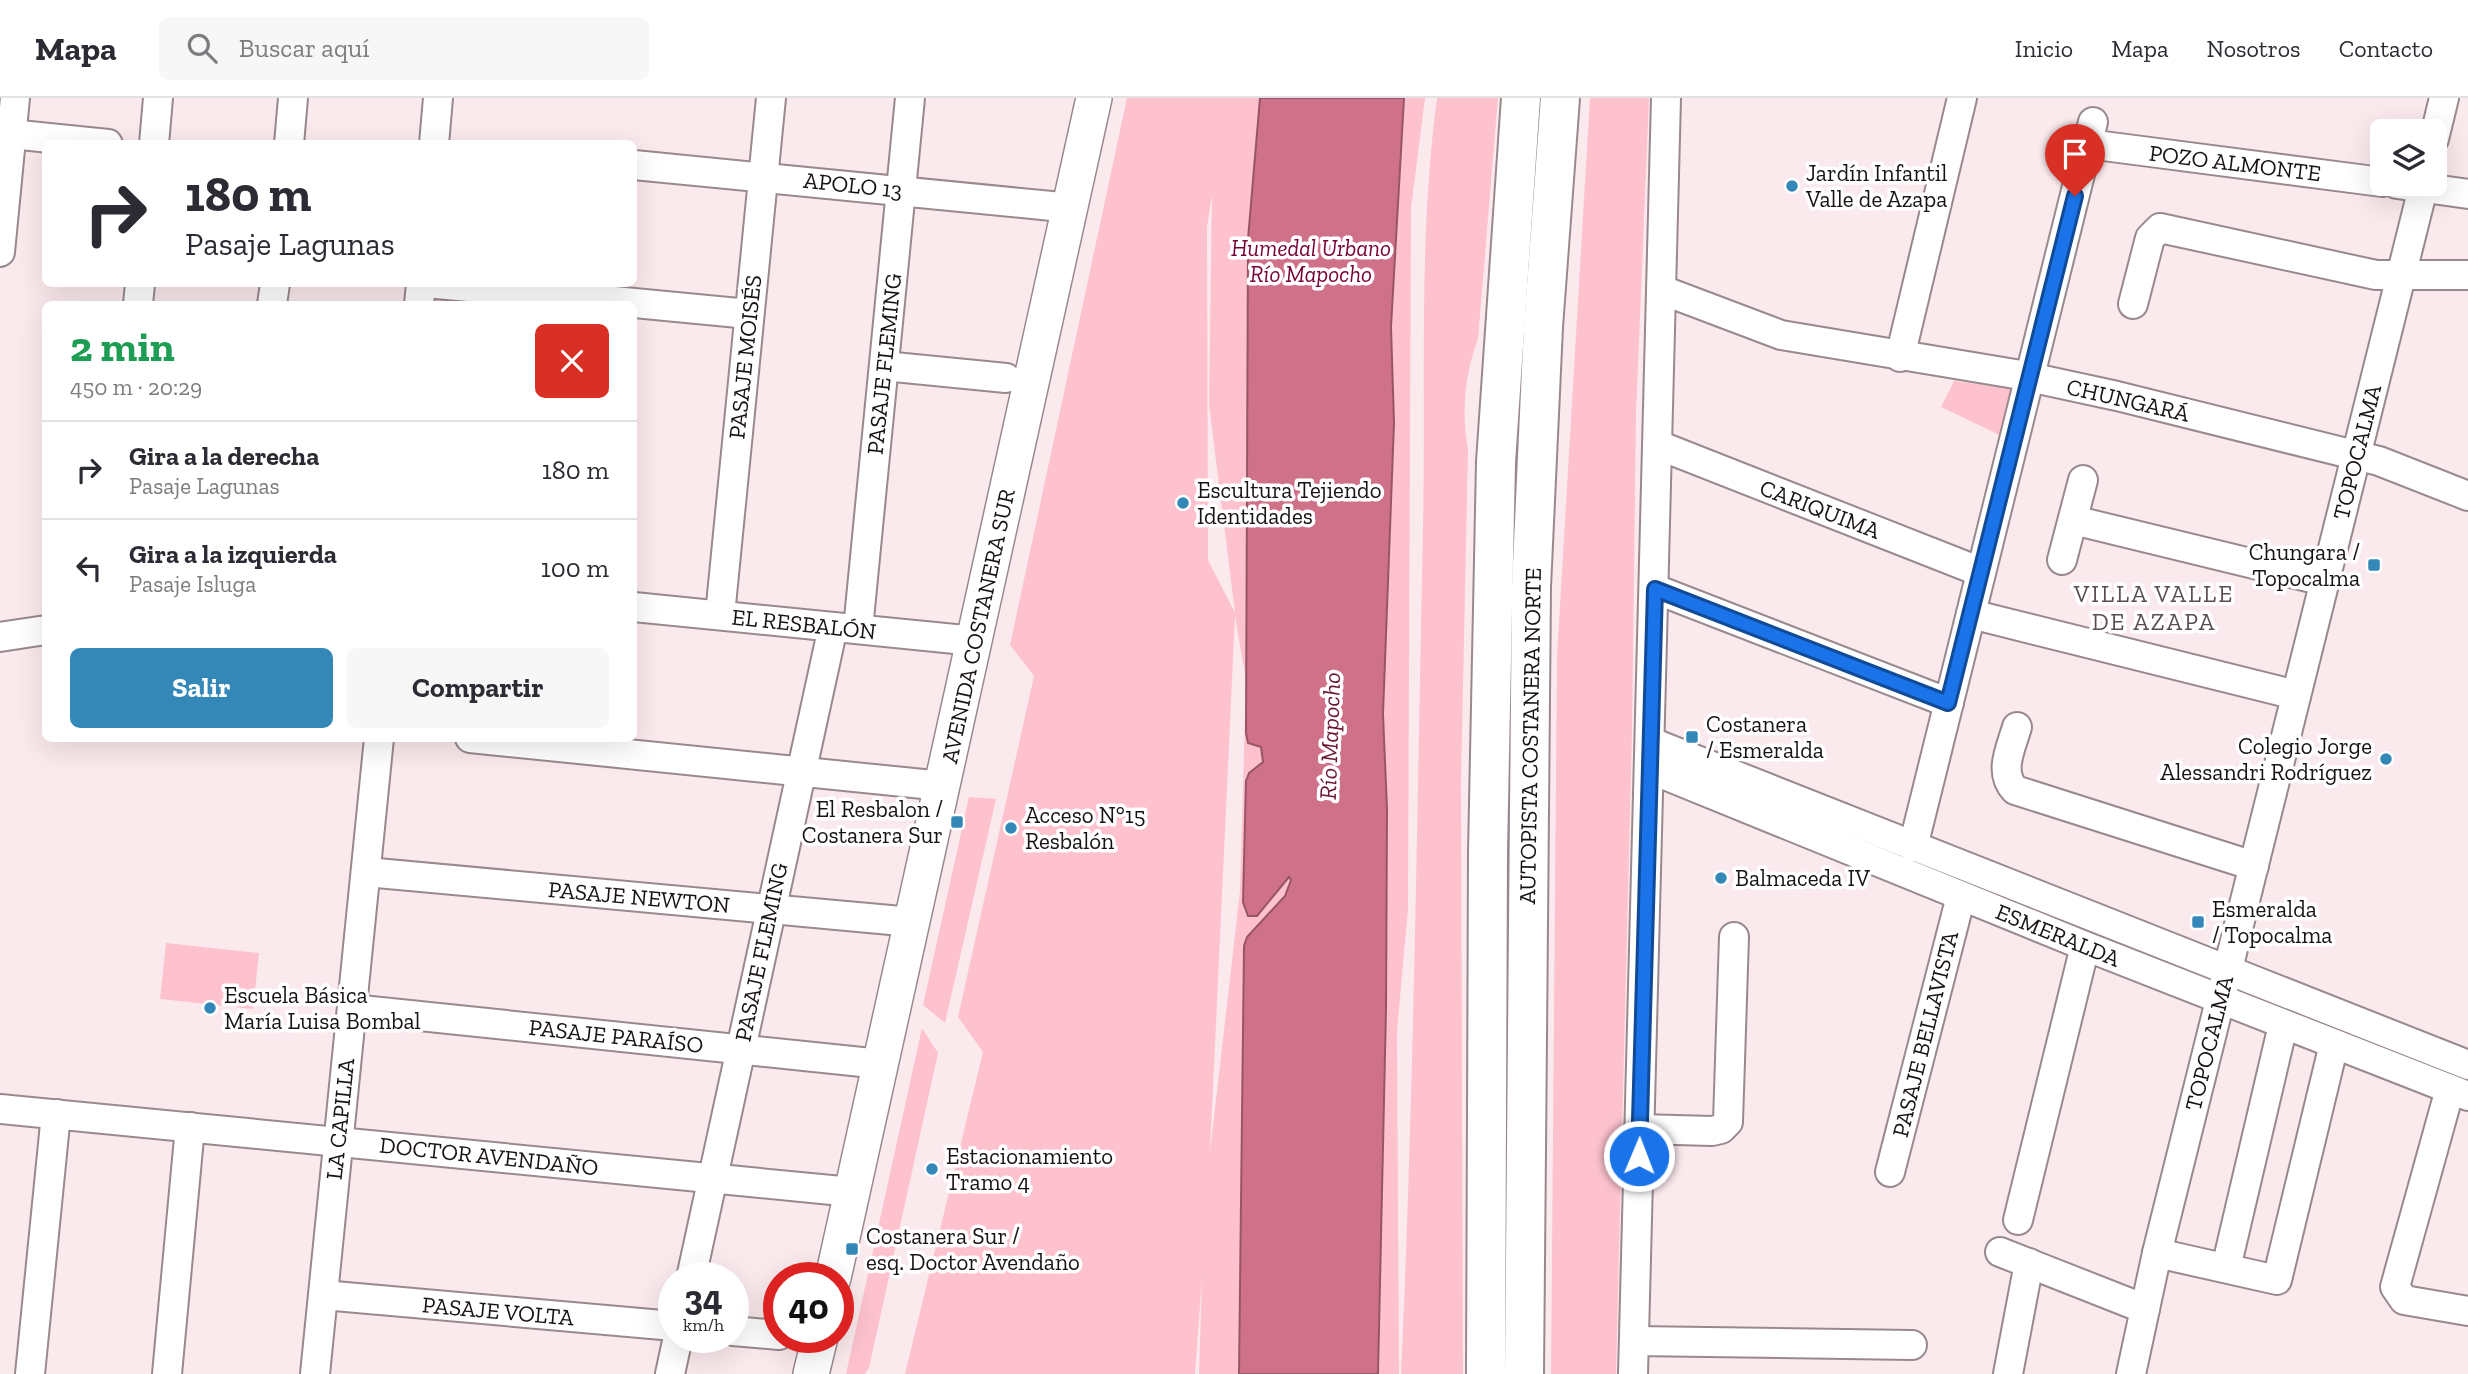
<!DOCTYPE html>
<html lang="es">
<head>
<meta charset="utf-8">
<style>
  :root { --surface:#fff; --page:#f7f7f7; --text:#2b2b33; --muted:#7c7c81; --line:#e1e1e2; --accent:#3488b8 }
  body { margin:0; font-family:"Zilla Slab",serif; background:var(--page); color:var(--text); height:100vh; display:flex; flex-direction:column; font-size:26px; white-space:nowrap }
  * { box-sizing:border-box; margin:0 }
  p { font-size:23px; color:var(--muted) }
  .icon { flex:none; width:38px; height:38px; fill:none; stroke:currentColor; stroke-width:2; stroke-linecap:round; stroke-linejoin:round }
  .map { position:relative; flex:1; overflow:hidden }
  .panel { position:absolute; left:42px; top:203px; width:595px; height:441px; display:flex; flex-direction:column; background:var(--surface); border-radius:10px; box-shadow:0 7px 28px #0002 }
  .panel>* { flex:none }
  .top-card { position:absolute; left:42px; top:42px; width:595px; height:147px; border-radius:10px; box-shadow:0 7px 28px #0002; background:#fff; color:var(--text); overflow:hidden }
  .buttons { position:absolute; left:2370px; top:21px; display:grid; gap:14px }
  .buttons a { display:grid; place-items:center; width:77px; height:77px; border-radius:10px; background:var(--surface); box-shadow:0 7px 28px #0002; font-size:35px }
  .speed { position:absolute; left:658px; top:1164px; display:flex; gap:14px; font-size:35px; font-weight:700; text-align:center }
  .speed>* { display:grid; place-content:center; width:91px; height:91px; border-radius:50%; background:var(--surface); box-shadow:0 7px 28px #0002; line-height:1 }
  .speed small { font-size:18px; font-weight:400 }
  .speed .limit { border:10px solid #d22; background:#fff; color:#111 }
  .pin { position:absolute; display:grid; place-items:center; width:60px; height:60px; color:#fff; margin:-72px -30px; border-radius:50% 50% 50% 0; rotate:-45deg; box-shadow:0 0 7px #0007 }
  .pin .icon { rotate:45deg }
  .me { position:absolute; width:77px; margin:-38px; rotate:1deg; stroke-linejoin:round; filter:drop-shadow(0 0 5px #0008) }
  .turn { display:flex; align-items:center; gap:24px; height:147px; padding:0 28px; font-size:32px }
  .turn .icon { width:91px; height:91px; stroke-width:2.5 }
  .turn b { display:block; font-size:49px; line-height:60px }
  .round { display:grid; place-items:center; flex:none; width:74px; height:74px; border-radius:10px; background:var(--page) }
  .headline { display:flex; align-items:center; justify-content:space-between; height:119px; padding:0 28px }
  h1 { font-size:42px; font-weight:700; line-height:52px; color:#1e9e55 }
  .cta { display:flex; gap:14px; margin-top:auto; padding:14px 28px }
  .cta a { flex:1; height:80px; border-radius:10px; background:var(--accent); color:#fff; font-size:28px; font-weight:700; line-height:80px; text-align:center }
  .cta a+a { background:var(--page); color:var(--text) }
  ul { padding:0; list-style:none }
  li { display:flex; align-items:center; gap:21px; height:98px; padding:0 28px; border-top:2px solid var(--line) }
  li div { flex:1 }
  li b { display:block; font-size:26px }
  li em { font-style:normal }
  header { display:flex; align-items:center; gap:42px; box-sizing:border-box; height:98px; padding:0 35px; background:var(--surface); border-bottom:2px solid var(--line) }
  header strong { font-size:33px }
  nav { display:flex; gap:38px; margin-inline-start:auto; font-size:24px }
  .search { width:490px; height:63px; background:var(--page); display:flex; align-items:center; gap:18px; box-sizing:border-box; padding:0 24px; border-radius:10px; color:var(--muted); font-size:26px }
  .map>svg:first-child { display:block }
  .green { fill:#fdc2ce; fill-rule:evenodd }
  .water { fill:#cf7289; stroke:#985566; stroke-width:2 }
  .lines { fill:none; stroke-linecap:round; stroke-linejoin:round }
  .minor-casing { stroke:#99898c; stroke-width:32 }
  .major-casing { stroke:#99898c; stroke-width:38 }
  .highway-casing { stroke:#99898c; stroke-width:42 }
  .minor { stroke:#fff; stroke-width:28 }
  .major { stroke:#fff; stroke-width:35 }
  .highway { stroke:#fff; stroke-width:38 }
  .route-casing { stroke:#114b97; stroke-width:18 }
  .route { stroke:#1a73e8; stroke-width:12 }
  .poi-dot { fill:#3488b8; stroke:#fff; stroke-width:2.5 }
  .labels { text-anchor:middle; stroke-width:7; stroke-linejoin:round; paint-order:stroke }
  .street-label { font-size:23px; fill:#181213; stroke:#fff }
  .poi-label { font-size:23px; fill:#181213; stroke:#fff; text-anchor:start }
  .park-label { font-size:23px; font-style:italic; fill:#780034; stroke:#fff }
  .neighbourhood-label { font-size:24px; letter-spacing:2px; fill:#5c4e50; stroke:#fff }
  .water-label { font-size:24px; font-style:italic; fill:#6c1835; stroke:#fff }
</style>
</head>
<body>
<header>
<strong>Mapa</strong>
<div class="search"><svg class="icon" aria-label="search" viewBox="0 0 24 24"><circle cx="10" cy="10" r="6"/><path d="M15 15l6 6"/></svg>Buscar aquí</div>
<nav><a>Inicio</a><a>Mapa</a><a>Nosotros</a><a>Contacto</a></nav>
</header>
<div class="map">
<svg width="2468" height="1276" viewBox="0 0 2468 1276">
  <rect width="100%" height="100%" fill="#fbeaed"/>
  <g class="green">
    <path d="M1127,0H1425L1411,110L1408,810L1397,933L1399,1276H1199L1202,1180L1195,1276H905L983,954L958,919L1034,578L1010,547ZM1212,97L1209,307L1235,515L1208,462L1207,129ZM1235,518L1246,582L1240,793L1210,1054Z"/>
    <path d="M1437,0H1498L1478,241C1465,275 1461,315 1468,351L1461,684L1463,1276H1401C1414,994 1417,712 1423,429C1426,287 1418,141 1437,0Z"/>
    <polygon points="1590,0 1649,0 1636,316 1632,636 1616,1276 1551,1276 1557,558"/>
    <polygon points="436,194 481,199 480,206 435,206"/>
    <polygon points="1954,283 2009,290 2019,295 2006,340 1941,309"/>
    <polygon points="969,699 996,701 945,925 923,907"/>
    <polygon points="166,845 259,855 253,911 160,901"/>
    <polygon points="922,930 938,955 869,1270 865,1276 846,1276"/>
  </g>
  <polygon class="water" points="1260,0 1404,0 1391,229 1394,325 1383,616 1387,711 1386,911 1378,1276 1239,1276 1244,848 1247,839 1285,798 1291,782 1289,779 1257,818 1248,818 1243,804 1246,683 1249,675 1263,664 1261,649 1248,645 1246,635 1248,141"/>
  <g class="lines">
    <defs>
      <g id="minor">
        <polyline points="0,35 108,46"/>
        <polyline points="2434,41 2444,0"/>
        <polyline points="154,46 158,0"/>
        <polyline points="289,46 293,0"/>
        <polyline points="434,46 438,0"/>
        <polyline points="2088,46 2382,84"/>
        <polyline points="634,67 1072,110"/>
        <polyline points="2397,86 2468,96"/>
        <polyline points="0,154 15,0"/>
        <polyline points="437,186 749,216"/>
        <polyline points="1662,192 1781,237 2015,276 2117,298 2379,363 2468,398"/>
        <polyline points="138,206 140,186"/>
        <polyline points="272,206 275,186"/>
        <polyline points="419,206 421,186"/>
        <polyline points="2133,206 2150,140 2160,130 2376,177 2468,177"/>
        <polyline points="1900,259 1962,0"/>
        <polyline points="884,268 1006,280"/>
        <polyline points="1658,347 1981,474"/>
        <polyline points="2073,422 2324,483"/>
        <polyline points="2062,462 2083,382"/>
        <polyline points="1655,491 1949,605"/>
        <polyline points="634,509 975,543"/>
        <polyline points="1971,516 2296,597"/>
        <polyline points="720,517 771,0"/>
        <polyline points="858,531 910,0"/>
        <polyline points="0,539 46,532"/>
        <path d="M2017,629C2011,650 1998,674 2015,692L2254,768"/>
        <polyline points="470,640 943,688"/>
        <polyline points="1651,644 2468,967"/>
        <polyline points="1650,671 2085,848 2468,998"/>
        <polyline points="1913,749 2093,24"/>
        <polyline points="366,774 912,824"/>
        <polyline points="352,911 881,966"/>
        <polyline points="2450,991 2395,1189 2404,1202 2468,1213"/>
        <polyline points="0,1011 852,1094"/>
        <polyline points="1639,1031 1712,1033 1721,1031 1728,1024 1734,839"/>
        <polyline points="1890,1074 1961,798"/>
        <polyline points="2018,1122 2085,848"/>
        <polyline points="2000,1154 2145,1211"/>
        <polyline points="2157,1155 2277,1182 2334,946"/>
        <polyline points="2226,1170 2283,927"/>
        <polyline points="691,1180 833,529"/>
        <polyline points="323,1197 674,1228"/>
        <polyline points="733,1233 779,1237"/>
        <polyline points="1634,1243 1912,1247"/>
        <polyline points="30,1276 56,1016"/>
        <polyline points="167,1276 190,1029"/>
        <polyline points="315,1276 379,640"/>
        <polyline points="670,1276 678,1239"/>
        <polyline points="1633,1276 1666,0"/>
        <polyline points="2008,1276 2029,1165"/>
        <polyline points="2131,1276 2157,1155 2424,86"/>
      </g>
      <g id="major">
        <polyline points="833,1180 1094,0"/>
        <polyline points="811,1276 820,1239"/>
      </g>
      <g id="highway">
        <polyline points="1486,1276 1488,754 1496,364 1521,0"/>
        <polyline points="1524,1276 1531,489 1543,229 1560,0"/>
      </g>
    </defs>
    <use href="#minor" class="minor-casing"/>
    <use href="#major" class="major-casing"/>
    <use href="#highway" class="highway-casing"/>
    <use href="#minor" class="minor"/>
    <use href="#major" class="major"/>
    <use href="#highway" class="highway"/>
  </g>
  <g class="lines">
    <defs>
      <polyline id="route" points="1639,1058 1655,491 1948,605 2075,98"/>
    </defs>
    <use href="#route" class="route-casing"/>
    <use href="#route" class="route"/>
  </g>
  <g class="poi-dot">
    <circle cx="1792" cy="88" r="7"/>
    <circle cx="1183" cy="405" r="7"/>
    <rect x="2367" y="460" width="14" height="14" rx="3.5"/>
    <rect x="1685" y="632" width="14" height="14" rx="3.5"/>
    <circle cx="2386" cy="661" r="7"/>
    <rect x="950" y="717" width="14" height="14" rx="3.5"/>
    <circle cx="1011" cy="730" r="7"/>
    <circle cx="1721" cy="780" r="7"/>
    <rect x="2191" y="817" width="14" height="14" rx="3.5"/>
    <circle cx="210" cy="910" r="7"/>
    <circle cx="932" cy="1071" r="7"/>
    <rect x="845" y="1144" width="14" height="14" rx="3.5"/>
  </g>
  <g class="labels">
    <g class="street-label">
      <text transform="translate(2235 65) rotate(7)" y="8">POZO ALMONTE</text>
      <text transform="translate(853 87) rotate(6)" y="8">APOLO 13</text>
      <text transform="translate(745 259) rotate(-84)" y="8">PASAJE MOISÉS</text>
      <text transform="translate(884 266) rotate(-84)" y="8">PASAJE FLEMING</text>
      <text transform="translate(2128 302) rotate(13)" y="8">CHUNGARÁ</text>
      <text transform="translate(2357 354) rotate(-76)" y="8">TOPOCALMA</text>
      <text transform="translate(1820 411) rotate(21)" y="8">CARIQUIMA</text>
      <text transform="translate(804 526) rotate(6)" y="8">EL RESBALÓN</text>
      <text transform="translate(978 528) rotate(-78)" y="8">AVENIDA COSTANERA SUR</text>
      <text transform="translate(1530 638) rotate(-89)" y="8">AUTOPISTA COSTANERA NORTE</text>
      <text transform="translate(639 799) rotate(5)" y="8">PASAJE NEWTON</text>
      <text transform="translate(2058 837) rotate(22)" y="8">ESMERALDA</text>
      <text transform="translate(761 854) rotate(-78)" y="8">PASAJE FLEMING</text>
      <text transform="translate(1925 936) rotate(-76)" y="8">PASAJE BELLAVISTA</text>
      <text transform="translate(616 938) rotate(6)" y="8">PASAJE PARAÍSO</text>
      <text transform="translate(2209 945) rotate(-76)" y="8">TOPOCALMA</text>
      <text transform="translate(340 1021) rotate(-84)" y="8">LA CAPILLA</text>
      <text transform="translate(489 1058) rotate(6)" y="8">DOCTOR AVENDAÑO</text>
      <text transform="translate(498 1213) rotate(5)" y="8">PASAJE VOLTA</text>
    </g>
    <g class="poi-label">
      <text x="1806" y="83">Jardín Infantil<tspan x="1806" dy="26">Valle de Azapa</tspan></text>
      <text x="1197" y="400">Escultura Tejiendo<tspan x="1197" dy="26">Identidades</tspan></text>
      <text x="2360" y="462" text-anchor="end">Chungara /<tspan x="2360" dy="26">Topocalma</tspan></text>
      <text x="1706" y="634">Costanera<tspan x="1706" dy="26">/ Esmeralda</tspan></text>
      <text x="2372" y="656" text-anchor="end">Colegio Jorge<tspan x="2372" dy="26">Alessandri Rodríguez</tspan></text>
      <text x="943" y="719" text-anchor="end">El Resbalon /<tspan x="943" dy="26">Costanera Sur</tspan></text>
      <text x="1025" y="725">Acceso N°15<tspan x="1025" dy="26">Resbalón</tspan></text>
      <text x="1735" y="788">Balmaceda IV</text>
      <text x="2212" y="819">Esmeralda<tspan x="2212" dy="26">/ Topocalma</tspan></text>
      <text x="224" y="905">Escuela Básica<tspan x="224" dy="26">María Luisa Bombal</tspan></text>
      <text x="946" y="1066">Estacionamiento<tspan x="946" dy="26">Tramo 4</tspan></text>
      <text x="866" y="1146">Costanera Sur /<tspan x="866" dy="26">esq. Doctor Avendaño</tspan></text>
    </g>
    <g class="park-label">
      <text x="1311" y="158">Humedal Urbano<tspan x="1311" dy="26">Río Mapocho</tspan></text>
    </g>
    <g class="neighbourhood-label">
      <text x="2154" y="504">VILLA VALLE<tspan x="2154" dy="28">DE AZAPA</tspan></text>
    </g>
    <g class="water-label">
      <text transform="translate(1330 638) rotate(-88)" y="8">Río Mapocho</text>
    </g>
  </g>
</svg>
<div class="buttons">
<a><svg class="icon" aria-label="layers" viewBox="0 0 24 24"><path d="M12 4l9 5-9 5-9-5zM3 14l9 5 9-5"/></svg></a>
</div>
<div class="speed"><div>34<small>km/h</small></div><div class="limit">40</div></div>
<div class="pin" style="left:2075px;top:98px;background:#d93025"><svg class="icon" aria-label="arrive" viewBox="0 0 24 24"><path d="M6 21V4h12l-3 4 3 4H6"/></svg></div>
<svg class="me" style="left:1639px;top:1058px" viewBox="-20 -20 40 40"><circle r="17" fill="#1a73e8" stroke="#fff" stroke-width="3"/><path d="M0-11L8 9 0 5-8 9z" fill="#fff"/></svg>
<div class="top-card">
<div class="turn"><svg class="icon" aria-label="right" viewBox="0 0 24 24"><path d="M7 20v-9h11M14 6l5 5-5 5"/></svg><div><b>180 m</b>Pasaje Lagunas</div></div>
</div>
<section class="panel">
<div class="headline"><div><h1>2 min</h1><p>450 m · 20:29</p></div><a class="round" style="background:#d93025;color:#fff"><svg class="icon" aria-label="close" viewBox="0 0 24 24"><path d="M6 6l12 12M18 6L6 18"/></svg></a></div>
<ul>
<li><svg class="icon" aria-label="right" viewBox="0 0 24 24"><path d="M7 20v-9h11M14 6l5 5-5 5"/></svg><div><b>Gira a la derecha</b><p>Pasaje Lagunas</p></div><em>180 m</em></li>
<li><svg class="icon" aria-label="left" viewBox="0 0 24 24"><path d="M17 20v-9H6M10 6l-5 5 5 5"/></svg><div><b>Gira a la izquierda</b><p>Pasaje Isluga</p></div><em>100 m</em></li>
</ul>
<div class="cta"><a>Salir</a><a>Compartir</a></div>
</section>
</div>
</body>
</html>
